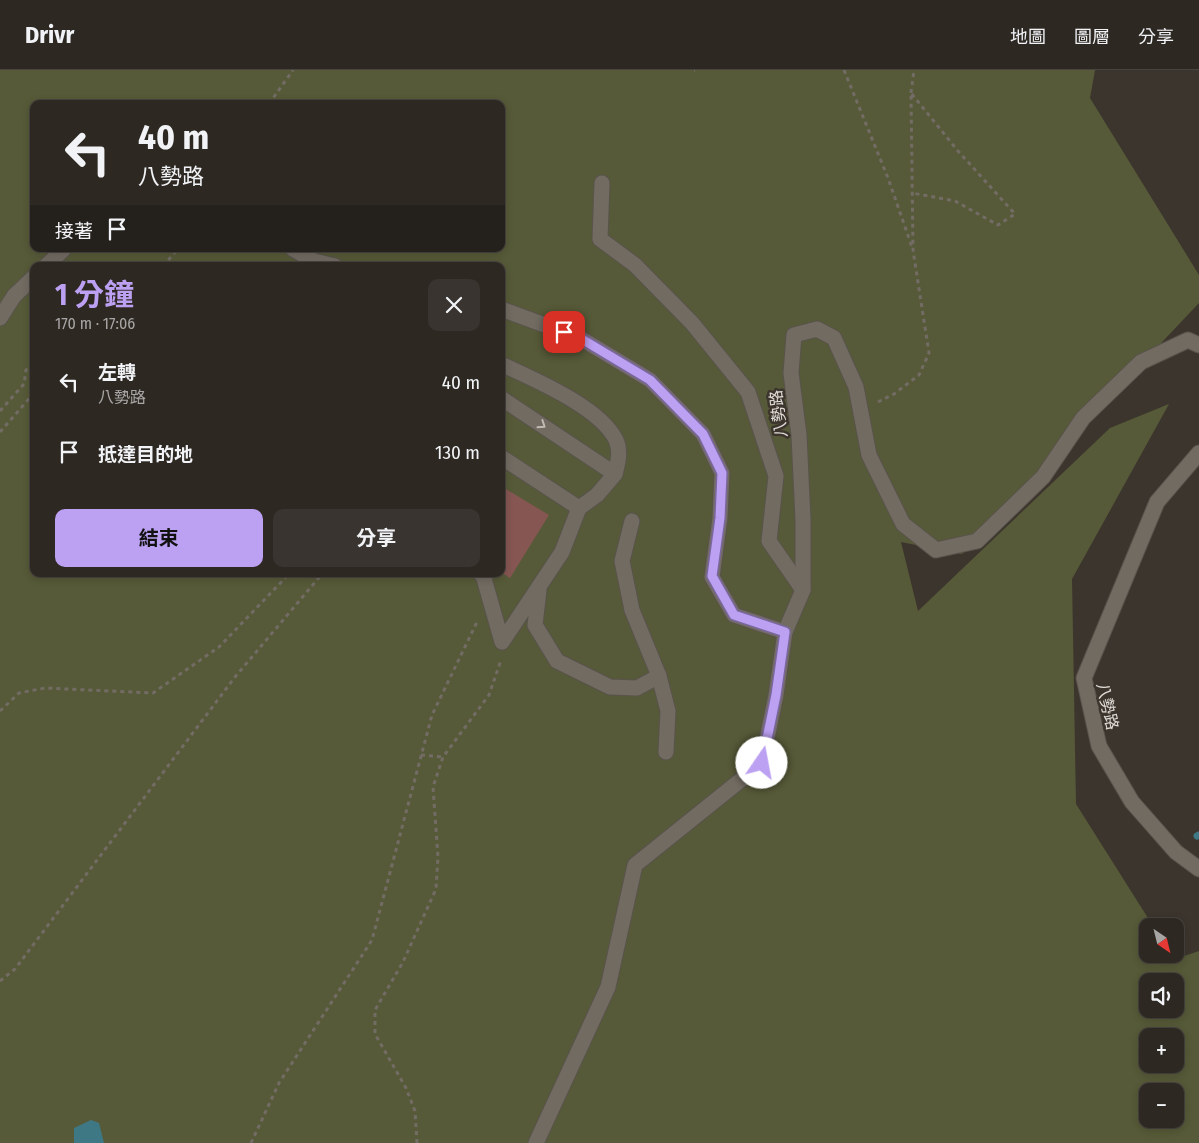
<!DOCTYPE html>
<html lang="zh-TW">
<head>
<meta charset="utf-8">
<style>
  :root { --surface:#2d2822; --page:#39342f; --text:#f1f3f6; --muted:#a7a6a5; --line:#484440; --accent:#bca0f2 }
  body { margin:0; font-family:"Fira Sans Condensed","Noto Sans TC",sans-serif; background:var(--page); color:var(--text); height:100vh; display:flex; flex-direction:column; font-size:19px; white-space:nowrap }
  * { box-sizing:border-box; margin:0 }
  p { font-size:16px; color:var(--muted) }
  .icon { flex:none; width:28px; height:28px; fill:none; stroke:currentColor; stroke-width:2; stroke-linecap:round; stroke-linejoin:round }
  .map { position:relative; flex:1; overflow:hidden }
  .side { position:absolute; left:30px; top:192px; width:475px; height:315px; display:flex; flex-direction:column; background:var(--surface); border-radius:10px; box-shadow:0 2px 8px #0003,0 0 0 1px var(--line) }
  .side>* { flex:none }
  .banner { position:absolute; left:30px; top:30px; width:475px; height:152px; border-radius:10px; box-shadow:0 2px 8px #0003,0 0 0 1px var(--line); background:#2d2822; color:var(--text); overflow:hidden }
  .needle { width:32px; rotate:145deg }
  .fabs { position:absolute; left:1139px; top:848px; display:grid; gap:10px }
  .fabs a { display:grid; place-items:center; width:45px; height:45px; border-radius:10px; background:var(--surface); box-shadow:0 2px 8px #0003,0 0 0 1px var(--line); font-size:25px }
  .pin { position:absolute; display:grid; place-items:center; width:42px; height:42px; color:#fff; margin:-21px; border-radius:10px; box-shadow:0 2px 8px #0006 }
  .me { position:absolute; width:55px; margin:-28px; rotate:12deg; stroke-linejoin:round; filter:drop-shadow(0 0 4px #0008) }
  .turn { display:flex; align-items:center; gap:18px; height:105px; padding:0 25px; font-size:22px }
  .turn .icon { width:65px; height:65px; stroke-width:2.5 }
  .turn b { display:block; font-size:35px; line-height:42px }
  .then { display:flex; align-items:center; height:48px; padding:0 25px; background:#0003; gap:10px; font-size:19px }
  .round { display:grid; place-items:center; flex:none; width:52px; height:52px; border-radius:10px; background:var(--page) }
  .headline { display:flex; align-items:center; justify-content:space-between; height:85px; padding:0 25px }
  h1 { font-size:30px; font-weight:700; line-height:38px; color:var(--accent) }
  .action { display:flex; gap:10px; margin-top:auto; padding:10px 25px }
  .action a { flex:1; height:58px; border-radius:10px; background:var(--accent); color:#111; font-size:20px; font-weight:700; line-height:58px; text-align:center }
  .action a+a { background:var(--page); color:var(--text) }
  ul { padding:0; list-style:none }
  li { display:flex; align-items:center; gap:15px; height:70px; padding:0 25px }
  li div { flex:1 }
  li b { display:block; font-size:19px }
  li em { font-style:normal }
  header { display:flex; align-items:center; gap:30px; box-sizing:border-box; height:70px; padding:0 25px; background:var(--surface); border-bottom:1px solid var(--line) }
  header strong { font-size:24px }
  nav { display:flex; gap:28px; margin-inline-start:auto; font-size:18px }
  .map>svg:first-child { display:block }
  .green { fill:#575a38; fill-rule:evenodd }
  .water { fill:#3e7884 }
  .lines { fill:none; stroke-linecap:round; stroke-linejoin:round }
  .stream { stroke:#3e7884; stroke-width:7 }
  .building { fill:#855652 }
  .minor-casing { stroke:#58534c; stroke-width:17 }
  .path { stroke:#726c65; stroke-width:3; stroke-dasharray:4 4; stroke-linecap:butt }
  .minor { stroke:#726b62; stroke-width:15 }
  .oneway { stroke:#c0bbb5 }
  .route-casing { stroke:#7a689d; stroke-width:12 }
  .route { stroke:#bca0f2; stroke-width:9 }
  .labels { text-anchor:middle; stroke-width:5; stroke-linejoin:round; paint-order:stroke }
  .street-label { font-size:16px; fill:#e1ddd8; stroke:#3c352d }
</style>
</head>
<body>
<header>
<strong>Drivr</strong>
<nav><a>地圖</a><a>圖層</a><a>分享</a></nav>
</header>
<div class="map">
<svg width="1199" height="1073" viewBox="0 0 1199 1073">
  <rect width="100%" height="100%" fill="#3c352d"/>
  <path class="green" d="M0,0H1095L1090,28L1199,205V233L962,484L901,472L918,541L1110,358L1169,334L1072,509L1076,734L1153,856H1148V884H1171L1175,889L1199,881V1073H0ZM34,34H501V179H34ZM34,196H501V504H34ZM1148,911H1175V939H1148ZM1148,966H1175V994H1148ZM1148,1021H1175V1049H1148Z"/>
  <polygon class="water" points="91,1050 99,1053 104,1073 74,1073 74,1058"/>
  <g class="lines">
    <polyline class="stream" points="1197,766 1199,765"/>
  </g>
  <polygon class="building" points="501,416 549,445 510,508 501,502"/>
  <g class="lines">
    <defs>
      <g id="minor">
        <polyline points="602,113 600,169 635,195 692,253 748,322 776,406 769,471 803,520"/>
        <polyline points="293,179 314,191 335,196"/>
        <polyline points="46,196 64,179"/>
        <polyline points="501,239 580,268 650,310 703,364 722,403 720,448 712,507 734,545 785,562"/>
        <polyline points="0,248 14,226 34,207"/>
        <path d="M501,294C533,309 600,337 616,370C621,381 618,393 615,404L501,328"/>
        <polyline points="1199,383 1157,432 1084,608 1099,676 1132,732 1176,782 1199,799"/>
        <polyline points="579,438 597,425 615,404"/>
        <polyline points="632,451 622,491 632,540 659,606 668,641 666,682"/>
        <polyline points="481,504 483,505 502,572 562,482 579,438 501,387"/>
        <polyline points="539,520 535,555 557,591 610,617 637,618 659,606"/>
        <polyline points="536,1073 608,917 635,795 762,693 776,625 785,562 803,520 803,450 799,365 791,303 794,265 817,259 834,268 856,317 869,385 903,454 936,480 977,471 1043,407 1083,348 1141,292 1188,270 1199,275"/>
      </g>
    </defs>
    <use href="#minor" class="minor-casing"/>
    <g class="path">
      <polyline points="694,0 695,0"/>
      <polyline points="844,0 888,108 912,177"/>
      <polyline points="911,23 914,0"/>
      <polyline points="269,34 293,0"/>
      <polyline points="163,196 178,179"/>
      <polyline points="878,332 894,324 919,305 929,283 913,180 911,23 958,81 1015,144 998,155 955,131 912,123"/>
      <polyline points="0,341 24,314 26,300 34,290"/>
      <polyline points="0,362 34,323"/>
      <polyline points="0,641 19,623 45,618 153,623 219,577 289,504"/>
      <polyline points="421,685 443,687"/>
      <polyline points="0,911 15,899 235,607 322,504"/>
      <polyline points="251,1073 279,1013 372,870 432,645 477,552"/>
      <polyline points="417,1073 415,1041 406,1018 375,964 375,940 403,892 436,819 438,787 433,717 443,687 489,625 501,590"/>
    </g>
    <use href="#minor" class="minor"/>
  </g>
  <defs><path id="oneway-chevron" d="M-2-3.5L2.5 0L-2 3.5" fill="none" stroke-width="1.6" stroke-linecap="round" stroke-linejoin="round" transform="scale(1.25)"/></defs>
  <use class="oneway" href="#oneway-chevron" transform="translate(542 355) rotate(34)"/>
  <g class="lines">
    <defs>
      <polyline id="route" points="564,262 580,268 650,310 703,364 722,403 720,448 712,506 734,545 785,562 776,625 762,693"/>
    </defs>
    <use href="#route" class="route-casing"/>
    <use href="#route" class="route"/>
  </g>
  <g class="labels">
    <g class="street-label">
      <text transform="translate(778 344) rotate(-97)" y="6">八勢路</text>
      <text transform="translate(1108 636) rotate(77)" y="6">八勢路</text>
    </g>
  </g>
</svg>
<div class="fabs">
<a><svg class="needle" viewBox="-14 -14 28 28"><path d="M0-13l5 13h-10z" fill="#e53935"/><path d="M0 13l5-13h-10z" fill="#a7a6a5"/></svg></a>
<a><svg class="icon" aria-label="sound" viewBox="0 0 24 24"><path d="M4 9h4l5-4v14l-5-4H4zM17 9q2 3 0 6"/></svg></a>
<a>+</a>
<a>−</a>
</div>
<div class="pin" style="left:564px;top:262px;background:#d93025"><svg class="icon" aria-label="arrive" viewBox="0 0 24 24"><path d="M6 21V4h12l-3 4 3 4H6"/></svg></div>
<svg class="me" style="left:762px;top:693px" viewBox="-20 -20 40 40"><circle r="19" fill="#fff"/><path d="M0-13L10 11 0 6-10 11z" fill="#bca0f2"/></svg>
<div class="banner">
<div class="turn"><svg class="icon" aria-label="left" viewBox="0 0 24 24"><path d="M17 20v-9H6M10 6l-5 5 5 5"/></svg><div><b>40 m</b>八勢路</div></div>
<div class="then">接著<svg class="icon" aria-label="arrive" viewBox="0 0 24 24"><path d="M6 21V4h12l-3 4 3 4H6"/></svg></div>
</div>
<section class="side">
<div class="headline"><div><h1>1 分鐘</h1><p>170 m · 17:06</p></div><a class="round"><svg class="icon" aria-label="close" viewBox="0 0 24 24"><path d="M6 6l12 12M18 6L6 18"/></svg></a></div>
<ul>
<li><svg class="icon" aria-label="left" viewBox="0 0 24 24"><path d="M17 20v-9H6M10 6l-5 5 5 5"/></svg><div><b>左轉</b><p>八勢路</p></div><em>40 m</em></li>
<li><svg class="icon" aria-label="arrive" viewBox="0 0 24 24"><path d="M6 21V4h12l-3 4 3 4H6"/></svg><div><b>抵達目的地</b></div><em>130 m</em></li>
</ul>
<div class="action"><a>結束</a><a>分享</a></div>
</section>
</div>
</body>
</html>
